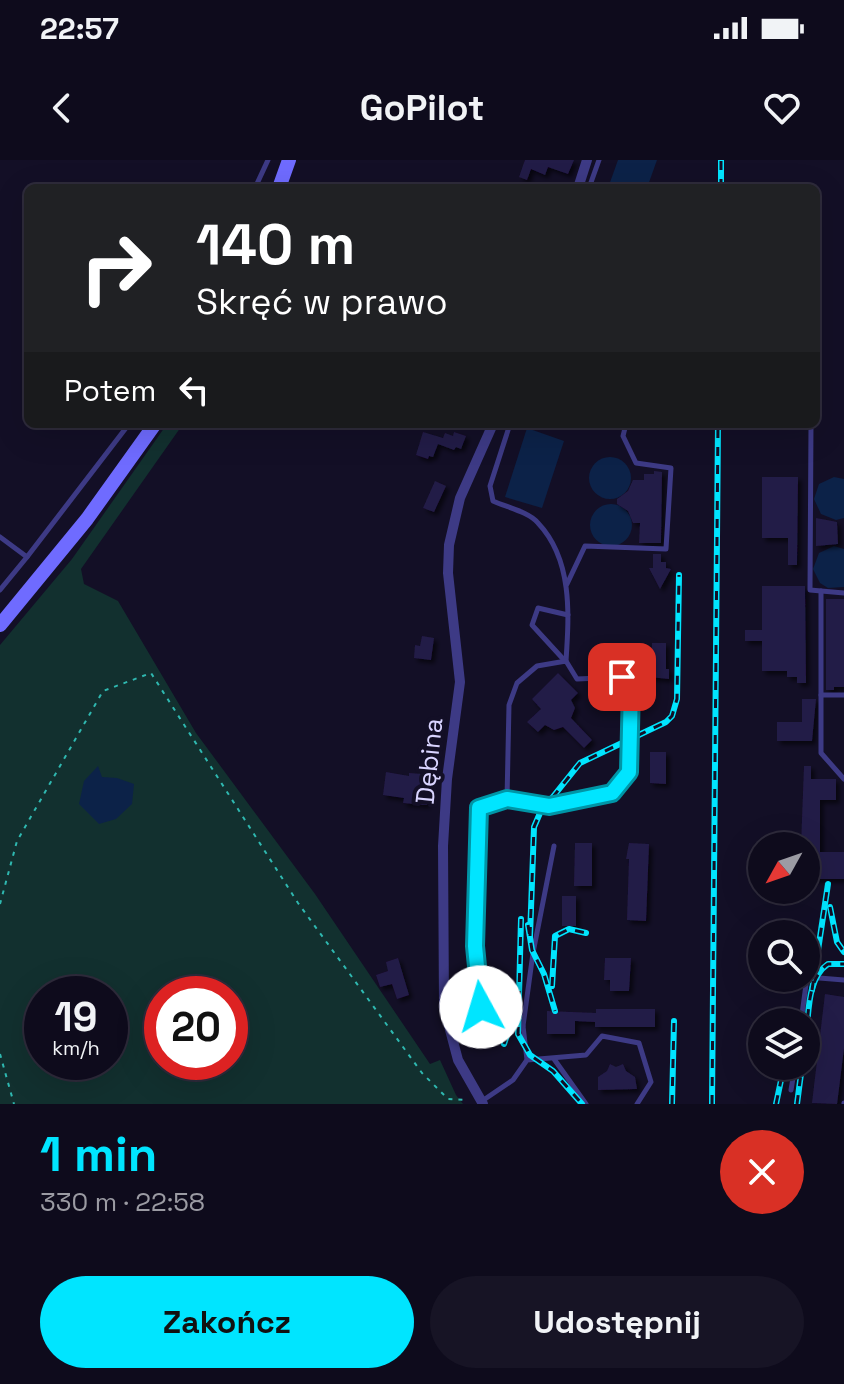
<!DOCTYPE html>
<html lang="pl">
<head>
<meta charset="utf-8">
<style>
  :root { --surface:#0e0b1c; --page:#171425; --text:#f1f3f6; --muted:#9b9ba3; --line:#2e2b3b; --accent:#00e5ff }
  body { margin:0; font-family:"Space Grotesk",sans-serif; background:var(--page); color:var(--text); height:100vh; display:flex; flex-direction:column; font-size:30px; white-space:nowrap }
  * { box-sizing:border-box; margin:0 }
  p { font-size:26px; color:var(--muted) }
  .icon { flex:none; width:44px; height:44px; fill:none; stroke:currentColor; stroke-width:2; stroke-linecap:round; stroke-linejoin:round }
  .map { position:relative; height:944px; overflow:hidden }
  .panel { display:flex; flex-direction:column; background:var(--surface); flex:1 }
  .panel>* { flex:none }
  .hud { position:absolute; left:24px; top:24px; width:796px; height:244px; border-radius:12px; box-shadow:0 8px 32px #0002,0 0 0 2px var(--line); background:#202124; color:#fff; overflow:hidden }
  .needle { width:52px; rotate:230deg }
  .controls { position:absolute; left:748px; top:672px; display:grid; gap:16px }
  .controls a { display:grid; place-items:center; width:72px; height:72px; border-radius:50%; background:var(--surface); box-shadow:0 8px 32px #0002,0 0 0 2px var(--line); font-size:40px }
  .speed { position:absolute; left:24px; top:816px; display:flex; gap:16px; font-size:40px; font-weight:700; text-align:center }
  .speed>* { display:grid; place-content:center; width:104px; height:104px; border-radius:50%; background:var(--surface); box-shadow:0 8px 32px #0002,0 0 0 2px var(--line); line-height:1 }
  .speed small { font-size:20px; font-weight:400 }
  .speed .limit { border:12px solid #d22; background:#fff; color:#111 }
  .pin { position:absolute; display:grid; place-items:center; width:68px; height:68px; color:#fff; margin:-34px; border-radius:16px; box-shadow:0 4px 12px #0006 }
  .me { position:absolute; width:88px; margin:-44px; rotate:354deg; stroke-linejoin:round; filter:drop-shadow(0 0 6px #0008) }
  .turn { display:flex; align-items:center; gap:28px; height:168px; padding:0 40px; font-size:36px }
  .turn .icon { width:104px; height:104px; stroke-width:2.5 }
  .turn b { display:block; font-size:56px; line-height:68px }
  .then { display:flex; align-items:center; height:76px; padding:0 40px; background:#0003; gap:16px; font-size:30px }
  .round { display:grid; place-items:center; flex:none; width:84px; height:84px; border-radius:42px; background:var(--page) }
  .overview { display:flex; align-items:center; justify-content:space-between; height:136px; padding:0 40px }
  h1 { font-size:48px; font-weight:800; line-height:60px; color:var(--accent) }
  .button { display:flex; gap:16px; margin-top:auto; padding:16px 40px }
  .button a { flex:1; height:92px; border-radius:48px; background:var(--accent); color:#111; font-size:32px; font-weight:800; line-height:92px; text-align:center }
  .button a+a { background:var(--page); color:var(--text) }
  .status { display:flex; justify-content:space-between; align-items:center; height:56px; padding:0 40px; background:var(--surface); direction:ltr }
  .status svg { height:22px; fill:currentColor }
  header { display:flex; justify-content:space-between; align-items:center; height:104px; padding:0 40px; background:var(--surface); font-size:36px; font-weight:800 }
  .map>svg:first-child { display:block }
  .green { fill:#12302f; fill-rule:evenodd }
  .water { fill:#0c2248 }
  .building { fill:#241b47; filter:url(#shadow) }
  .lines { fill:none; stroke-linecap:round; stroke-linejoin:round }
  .path { stroke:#2fb8b0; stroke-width:2; stroke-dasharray:4 6; stroke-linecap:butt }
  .service { stroke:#3d3a85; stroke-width:5 }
  .minor { stroke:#3d3a85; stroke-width:10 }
  .secondary { stroke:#6f6bff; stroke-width:14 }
  .rail-casing { stroke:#00e5ff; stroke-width:6 }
  .rail { stroke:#130f26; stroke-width:3; stroke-dasharray:9; stroke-linecap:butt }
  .route-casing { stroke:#0095a6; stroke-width:20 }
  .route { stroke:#00e5ff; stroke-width:14 }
  .labels { text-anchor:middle; stroke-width:8; stroke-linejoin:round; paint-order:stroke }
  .street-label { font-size:26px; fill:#d9d4ff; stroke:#130f26 }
</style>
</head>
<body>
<div class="status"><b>22:57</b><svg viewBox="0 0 49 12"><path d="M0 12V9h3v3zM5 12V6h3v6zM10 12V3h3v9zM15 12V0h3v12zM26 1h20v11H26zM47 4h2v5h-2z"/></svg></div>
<header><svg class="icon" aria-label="back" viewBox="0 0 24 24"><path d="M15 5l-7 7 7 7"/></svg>GoPilot<svg class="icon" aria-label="heart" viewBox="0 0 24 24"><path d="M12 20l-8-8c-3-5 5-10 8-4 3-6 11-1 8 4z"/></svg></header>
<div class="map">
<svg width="844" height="944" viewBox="0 0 844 944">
  <defs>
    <filter id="shadow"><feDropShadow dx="3.5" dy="3.5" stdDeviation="2" flood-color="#0009"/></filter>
  </defs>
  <rect width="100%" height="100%" fill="#130f26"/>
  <path class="green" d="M167,264H183L81,409L84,424L118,441L196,573L315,734L430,904L440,900L456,935L463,944H0V485L72,399ZM42,834H110V902H42ZM162,834H230V902H162Z"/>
  <g class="water">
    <polygon points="618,0 657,0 647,28 608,28"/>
    <polygon points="527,268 564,281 542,348 505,337"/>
    <circle cx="610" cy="318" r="21"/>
    <polygon points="834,317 844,319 844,358 836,360 821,354 814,339 819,324"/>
    <circle cx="611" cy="365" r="21"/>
    <polygon points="834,386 844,389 844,427 828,428 820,423 813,409 819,393"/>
    <polygon points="98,606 102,617 117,618 134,624 132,644 116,659 99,664 79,644 84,621"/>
  </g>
  <g class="building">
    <polygon points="525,0 574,0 568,14 548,7 545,15 531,9 527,20 519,17"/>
    <polygon points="423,272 443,278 445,273 453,276 454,272 466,276 461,289 456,287 454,290 438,284 433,297 429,296 428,299 416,295"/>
    <polygon points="654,311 662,312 661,383 639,383 640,363 633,363 628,351 617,344 617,339 628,331 633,320 644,320 644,314 654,314"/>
    <polygon points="762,317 798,317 797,405 788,405 788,378 762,378"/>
    <polygon points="435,321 446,326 434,352 423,348"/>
    <polygon points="816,358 837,362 838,384 816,386"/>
    <polygon points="653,394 661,394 661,402 666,402 666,408 671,409 660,429 649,408 653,408"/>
    <polygon points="762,426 805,426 806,523 797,523 797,517 787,517 787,511 762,511 762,481 745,481 745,470 762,470"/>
    <polygon points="826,439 844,439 844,527 834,527 834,530 826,530"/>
    <polygon points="422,476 434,478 431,500 414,498 415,485 420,486"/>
    <polygon points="652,483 666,483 666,509 669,509 669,519 649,517 649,509 652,509"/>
    <polygon points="631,490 630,509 605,508 605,501 599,501 599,491"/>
    <polygon points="558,513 578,533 571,540 575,548 571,558 592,580 584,588 563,567 554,570 545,565 538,572 527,562 541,549 532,539"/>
    <polygon points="802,539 816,539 812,581 777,581 777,562 802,562"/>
    <polygon points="650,592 666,592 666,624 650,623"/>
    <polygon points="804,606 811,606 811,619 836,619 836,640 820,640 820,692 844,692 844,719 806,719 806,686 801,686"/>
    <polygon points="386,612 409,616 409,613 422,614 420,634 428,634 427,645 403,643 404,638 383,635"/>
    <polygon points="575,683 592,683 592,726 574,726"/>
    <polygon points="629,683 649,684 646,761 627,760 629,699 626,699"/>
    <rect x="562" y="736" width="14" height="30"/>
    <polygon points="398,798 409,835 397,839 392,824 380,827 376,815 388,811 386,802"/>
    <polygon points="605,798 631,798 629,831 610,831 610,820 604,820"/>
    <polygon points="825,834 844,837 844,888 837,944 812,943"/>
    <polygon points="596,849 655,849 655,867 595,867 595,862 575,861 575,874 547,874 547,851 596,853"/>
    <polygon points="610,904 616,907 623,904 626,911 635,917 637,929 598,930 598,917 607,911"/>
  </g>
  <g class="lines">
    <g class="path">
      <polyline points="0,744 17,681 103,531 151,513 298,743 422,913 448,939 468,940"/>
      <polyline points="0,894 14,944"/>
    </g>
    <g class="service">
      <polyline points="255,28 268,0"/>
      <polyline points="589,28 599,0"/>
      <path d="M510,264L490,326L493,341C506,347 529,352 538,363C573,400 569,455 566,501"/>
      <polyline points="811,264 810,430 844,433"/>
      <polyline points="0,377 27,397 129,264"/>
      <polyline points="567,424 585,386 666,389 671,308 636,303 623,276 626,264"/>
      <polyline points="0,430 27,397"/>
      <polyline points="821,431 821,593 844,619"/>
      <polyline points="565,501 532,465 538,448 568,455"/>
      <polyline points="821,535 844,535"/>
      <polyline points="507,639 549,646 612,633 629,612 631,526 622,517 577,519 566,501 537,506 517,523 509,545 507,639 479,648 475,786 481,847 523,866 527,900"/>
      <polyline points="801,862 807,817 844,820"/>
      <polyline points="523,866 533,793 554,686"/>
      <polyline points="554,899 586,944"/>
      <polyline points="791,930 795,906"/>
      <polyline points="482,941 513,920 527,900 586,895 602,876 639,883 651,922 637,944"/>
      <polyline points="844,944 844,943"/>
    </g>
    <g class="minor">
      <polyline points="578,28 587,0"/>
      <polyline points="483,944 458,900 444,847 443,686 447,619 460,522 448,413 449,385 460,338 493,264"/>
    </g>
    <g class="secondary">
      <polyline points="279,28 289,0"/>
      <polyline points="0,465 87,359 155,264"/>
    </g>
    <defs>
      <g id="rail">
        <polyline points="721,28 721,0"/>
        <polyline points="830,747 837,782 844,792"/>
        <polyline points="521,759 518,874 530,895 553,911 582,944"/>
        <polyline points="528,765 532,790 544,814 555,851"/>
        <polyline points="530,776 534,667 540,653 580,603 666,562 672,556 677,539 679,415"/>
        <polyline points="552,826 555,776 569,769 586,773"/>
        <polyline points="812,830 828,724"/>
        <path d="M806,876C809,853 807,818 828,804H844"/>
        <polyline points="504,884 514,855"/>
        <polyline points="672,944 674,861"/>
        <polyline points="712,944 718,264"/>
        <polyline points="776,944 784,906"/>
        <polyline points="797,944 802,906"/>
      </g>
    </defs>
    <use href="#rail" class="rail-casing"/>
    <use href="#rail" class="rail"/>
  </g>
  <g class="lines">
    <defs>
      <polyline id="route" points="481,847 475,786 479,648 507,639 549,646 612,633 629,612 631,526 622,517"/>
    </defs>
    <use href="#route" class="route-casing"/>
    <use href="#route" class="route"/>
  </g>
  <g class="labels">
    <g class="street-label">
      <text transform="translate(429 601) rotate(-84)" y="9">Dębina</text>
    </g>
  </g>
</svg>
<div class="controls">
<a><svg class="needle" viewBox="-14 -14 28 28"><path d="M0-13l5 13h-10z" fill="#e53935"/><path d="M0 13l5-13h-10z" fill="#9b9ba3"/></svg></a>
<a><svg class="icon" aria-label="search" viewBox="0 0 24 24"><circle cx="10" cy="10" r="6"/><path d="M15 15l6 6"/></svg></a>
<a><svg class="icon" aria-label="layers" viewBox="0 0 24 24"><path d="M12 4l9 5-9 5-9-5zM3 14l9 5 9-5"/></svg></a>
</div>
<div class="speed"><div>19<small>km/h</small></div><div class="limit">20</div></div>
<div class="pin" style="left:622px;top:517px;background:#d93025"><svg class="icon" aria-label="arrive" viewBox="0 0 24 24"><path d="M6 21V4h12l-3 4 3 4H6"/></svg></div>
<svg class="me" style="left:481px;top:847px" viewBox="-20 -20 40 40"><circle r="19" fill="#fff"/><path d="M0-13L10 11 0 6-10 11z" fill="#00e5ff"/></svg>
<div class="hud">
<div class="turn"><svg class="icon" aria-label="right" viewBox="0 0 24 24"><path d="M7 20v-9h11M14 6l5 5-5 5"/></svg><div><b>140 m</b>Skręć w prawo</div></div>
<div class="then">Potem<svg class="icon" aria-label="left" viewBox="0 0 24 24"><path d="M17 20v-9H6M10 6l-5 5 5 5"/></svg></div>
</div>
</div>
<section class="panel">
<div class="overview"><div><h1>1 min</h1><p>330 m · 22:58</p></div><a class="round" style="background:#d93025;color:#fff"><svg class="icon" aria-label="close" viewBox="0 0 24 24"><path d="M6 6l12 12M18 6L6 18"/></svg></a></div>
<div class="button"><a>Zakończ</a><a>Udostępnij</a></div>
</section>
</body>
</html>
